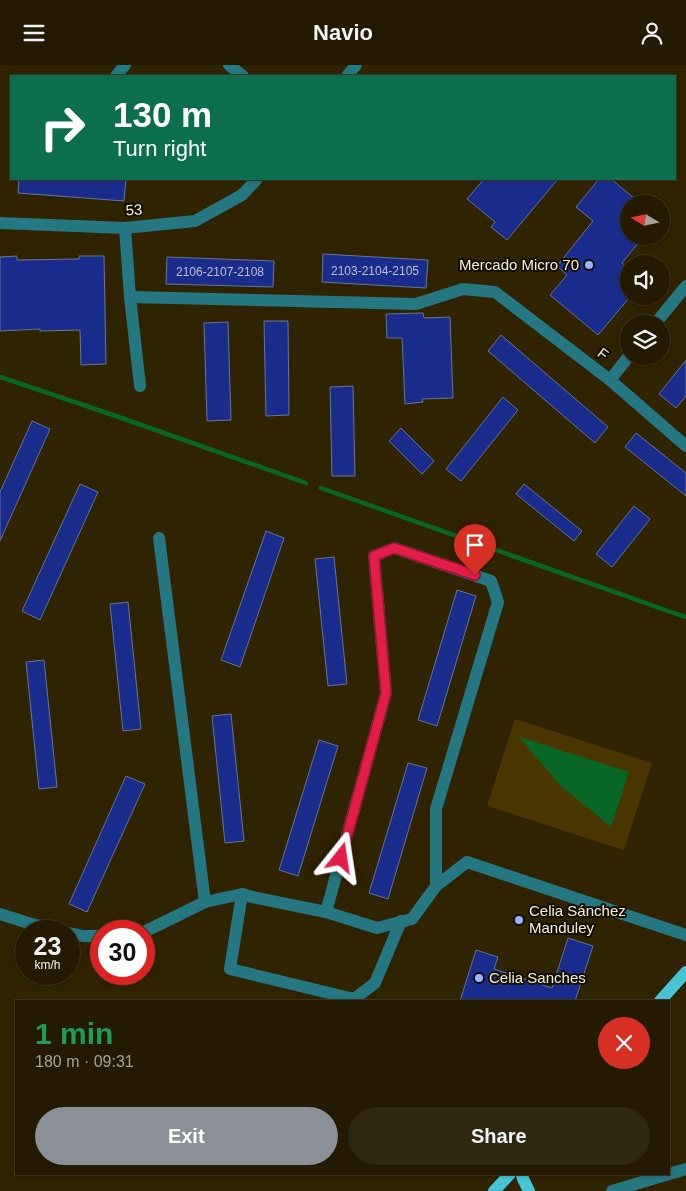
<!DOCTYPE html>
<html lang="en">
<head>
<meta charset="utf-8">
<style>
  :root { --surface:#241a01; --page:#302710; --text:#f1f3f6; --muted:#a3a199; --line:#413823; --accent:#8c9099 }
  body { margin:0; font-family:Arial,sans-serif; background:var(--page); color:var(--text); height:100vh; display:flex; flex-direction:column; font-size:19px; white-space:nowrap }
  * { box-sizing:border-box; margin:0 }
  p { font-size:16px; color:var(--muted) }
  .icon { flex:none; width:28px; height:28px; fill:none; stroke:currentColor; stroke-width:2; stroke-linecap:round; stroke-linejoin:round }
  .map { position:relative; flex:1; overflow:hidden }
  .drawer { position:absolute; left:15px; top:935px; width:655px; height:175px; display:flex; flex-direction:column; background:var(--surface); border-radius:0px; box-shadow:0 1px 4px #0004,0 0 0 1px var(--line) }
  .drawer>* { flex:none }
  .banner { position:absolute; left:10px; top:10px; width:666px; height:105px; border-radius:0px; box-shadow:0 1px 4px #0004,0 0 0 1px var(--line); background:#0b6e4f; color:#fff; overflow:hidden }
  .needle { width:32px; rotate:280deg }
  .tools { position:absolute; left:620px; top:130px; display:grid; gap:10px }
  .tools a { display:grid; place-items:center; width:50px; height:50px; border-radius:50%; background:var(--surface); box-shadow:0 1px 4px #0004,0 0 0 1px var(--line); font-size:25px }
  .speed { position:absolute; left:15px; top:855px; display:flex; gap:10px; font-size:25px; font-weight:700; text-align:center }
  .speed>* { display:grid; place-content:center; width:65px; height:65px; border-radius:50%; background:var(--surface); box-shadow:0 1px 4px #0004,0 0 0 1px var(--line); line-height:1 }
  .speed small { font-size:12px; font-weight:400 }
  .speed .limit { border:8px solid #d22; background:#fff; color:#111 }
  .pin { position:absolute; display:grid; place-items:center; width:42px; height:42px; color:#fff; margin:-51px -21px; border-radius:50% 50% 50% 0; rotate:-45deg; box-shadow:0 0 5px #0007 }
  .pin .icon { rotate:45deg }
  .me { position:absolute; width:55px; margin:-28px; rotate:15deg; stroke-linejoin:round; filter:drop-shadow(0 0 4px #0008) }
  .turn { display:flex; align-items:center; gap:18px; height:105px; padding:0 20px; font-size:22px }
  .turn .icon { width:65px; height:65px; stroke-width:2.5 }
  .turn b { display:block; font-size:35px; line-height:42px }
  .round { display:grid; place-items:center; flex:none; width:52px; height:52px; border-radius:26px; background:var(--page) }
  .overview { display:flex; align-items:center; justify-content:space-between; height:85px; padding:0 20px }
  h1 { font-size:30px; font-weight:700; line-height:38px; color:#1e9e55 }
  .button { display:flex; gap:10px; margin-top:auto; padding:10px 20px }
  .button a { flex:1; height:58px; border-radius:30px; background:var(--accent); color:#fff; font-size:20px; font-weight:700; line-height:58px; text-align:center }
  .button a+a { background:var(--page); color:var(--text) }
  header { display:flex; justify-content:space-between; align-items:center; height:65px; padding:0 20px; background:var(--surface); font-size:22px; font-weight:700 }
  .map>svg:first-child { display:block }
  .green { fill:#493600 }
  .water { fill:#086626 }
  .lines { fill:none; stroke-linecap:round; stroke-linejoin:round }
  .stream { stroke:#086626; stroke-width:4.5 }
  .building { fill:#1a2d8c; stroke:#687595 }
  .minor { stroke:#257782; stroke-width:12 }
  .tertiary { stroke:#257782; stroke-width:12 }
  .primary { stroke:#46c4d5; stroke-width:12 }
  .route-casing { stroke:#92132f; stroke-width:12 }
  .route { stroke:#e11d48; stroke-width:9 }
  .poi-dot { fill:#99b5fd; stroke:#130e03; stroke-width:2 }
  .labels { text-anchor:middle; stroke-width:4; stroke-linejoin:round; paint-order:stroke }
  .number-label { font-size:12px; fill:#c0bec8 }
  .street-label { font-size:15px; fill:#f7efdc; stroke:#130e03 }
  .poi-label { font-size:15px; fill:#f7efdc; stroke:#130e03; text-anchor:start }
</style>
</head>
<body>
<header><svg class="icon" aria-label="menu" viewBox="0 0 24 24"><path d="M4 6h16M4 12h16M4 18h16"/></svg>Navio<svg class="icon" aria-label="person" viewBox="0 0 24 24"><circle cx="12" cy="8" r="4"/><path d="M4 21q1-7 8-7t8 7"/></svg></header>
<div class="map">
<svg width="686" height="1126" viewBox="0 0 686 1126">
  <rect width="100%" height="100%" fill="#302301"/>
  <polygon class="green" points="515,654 652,698 624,785 487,741"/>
  <polygon class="water" points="519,672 629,707 611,762 560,720"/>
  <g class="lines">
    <g class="stream">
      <polyline points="0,312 113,350 306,418"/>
      <polyline points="321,423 671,547 686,552"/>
    </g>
  </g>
  <g class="building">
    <polygon points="19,114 126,114 124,136 18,128"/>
    <polygon points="484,114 558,114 507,175 491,162 495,157 467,134"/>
    <polygon points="599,114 611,114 641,139 629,139 629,171 644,171 622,198 629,204 629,233 598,270 550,230 567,210 557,201 593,156 576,142"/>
    <polygon points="323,189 428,195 426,223 322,217"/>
    <polygon points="17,191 17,195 79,194 79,191 104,191 106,299 81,300 80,265 40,266 40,264 0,266 0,192"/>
    <polygon points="167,192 274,196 273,222 166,219"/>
    <polygon points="423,248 424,253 450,252 453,333 422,334 423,337 405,339 402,273 387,273 386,249"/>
    <polygon points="264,256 288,256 289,350 266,351"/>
    <polygon points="228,257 231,355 207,356 204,258"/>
    <polygon points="501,270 608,362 595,378 488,286"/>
    <polygon points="686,295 686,331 676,343 659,329"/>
    <polygon points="353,321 355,411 332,411 330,322"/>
    <polygon points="503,332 518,345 461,416 446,404"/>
    <polygon points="32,356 50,364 0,476 0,427"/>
    <polygon points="401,363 434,396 422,409 389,376"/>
    <polygon points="636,368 686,408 686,431 625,382"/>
    <polygon points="80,419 98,427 40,555 22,546"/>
    <polygon points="524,419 582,466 574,476 516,429"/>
    <polygon points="634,441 650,454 612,502 596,489"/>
    <polygon points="266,466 284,473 240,602 221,595"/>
    <polygon points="334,492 347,619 328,621 315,494"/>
    <polygon points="457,525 476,531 437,661 418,655"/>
    <polygon points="128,537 141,664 123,666 110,539"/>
    <polygon points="44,595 57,722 39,724 26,597"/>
    <polygon points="231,649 244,776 225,778 212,651"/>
    <polygon points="319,675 338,681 298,811 279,805"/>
    <polygon points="408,698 427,703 388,834 369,828"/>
    <polygon points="126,711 145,719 87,847 69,839"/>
    <polygon points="568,873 593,881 575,936 460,936 476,885 498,892 494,904 552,923"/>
  </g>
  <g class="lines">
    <g class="minor">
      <polyline points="229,0 243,11"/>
      <polyline points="116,11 125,0"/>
      <polyline points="125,163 130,232 140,321"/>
      <polyline points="130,232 416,239 463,224 495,227 610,315 686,381"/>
      <polyline points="655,259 686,221"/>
      <polyline points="610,315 629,291"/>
      <polyline points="159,473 205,837"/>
      <polyline points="242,829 230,904 354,934 375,918 401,856"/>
      <polyline points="326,847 386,628 374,491 394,483 491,516 498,537 436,744 436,821"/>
      <polyline points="0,849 28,858 62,866"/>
      <polyline points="144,867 205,837 242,829 252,832 326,847 377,863 412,854 436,821 467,797 686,870"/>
      <polyline points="69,868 83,871 101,871"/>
    </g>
    <g class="tertiary">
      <polyline points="347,11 356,0"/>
      <polyline points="0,158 125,163 195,156 242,130 257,114"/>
      <polyline points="612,1126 686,1104"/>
    </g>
    <g class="primary">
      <polyline points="660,936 686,907"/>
      <polyline points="522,1109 523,1114 529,1126"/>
      <polyline points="494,1126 510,1109"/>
    </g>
  </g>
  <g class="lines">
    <defs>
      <polyline id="route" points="341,793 386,628 374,491 394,483 475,510"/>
    </defs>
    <use href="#route" class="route-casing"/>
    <use href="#route" class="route"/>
  </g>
  <g class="poi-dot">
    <circle cx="589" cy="200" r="5"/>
    <circle cx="519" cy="855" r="5"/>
    <circle cx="479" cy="913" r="5"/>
  </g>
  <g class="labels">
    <g class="number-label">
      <text x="375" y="210">2103-2104-2105</text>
      <text x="220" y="211">2106-2107-2108</text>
    </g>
    <g class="street-label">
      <text transform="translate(134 145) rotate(-4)" y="5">53</text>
      <text transform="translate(603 289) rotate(37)" y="5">F</text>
    </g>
    <g class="poi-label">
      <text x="579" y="205" text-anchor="end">Mercado Micro 70</text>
      <text x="529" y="851">Celia Sánchez<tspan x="529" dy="17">Manduley</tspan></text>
      <text x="489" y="918">Celia Sanches</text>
    </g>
  </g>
</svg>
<div class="tools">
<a><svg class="needle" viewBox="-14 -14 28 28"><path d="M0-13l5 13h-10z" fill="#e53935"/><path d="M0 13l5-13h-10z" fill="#a3a199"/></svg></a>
<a><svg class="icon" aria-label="sound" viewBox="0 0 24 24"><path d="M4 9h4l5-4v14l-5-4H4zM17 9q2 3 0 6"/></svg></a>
<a><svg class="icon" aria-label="layers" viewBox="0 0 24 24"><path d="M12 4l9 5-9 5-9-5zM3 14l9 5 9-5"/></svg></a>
</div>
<div class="speed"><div>23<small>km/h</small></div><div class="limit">30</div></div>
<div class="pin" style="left:475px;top:510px;background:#d93025"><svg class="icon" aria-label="arrive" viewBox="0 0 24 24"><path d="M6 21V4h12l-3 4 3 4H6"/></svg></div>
<svg class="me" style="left:341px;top:793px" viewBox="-20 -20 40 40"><path d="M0-17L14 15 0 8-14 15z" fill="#e11d48" stroke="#fff" stroke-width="4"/></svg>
<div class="banner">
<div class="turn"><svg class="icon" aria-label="right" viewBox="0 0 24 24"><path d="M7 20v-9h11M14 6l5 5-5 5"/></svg><div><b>130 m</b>Turn right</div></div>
</div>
<section class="drawer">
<div class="overview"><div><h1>1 min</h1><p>180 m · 09:31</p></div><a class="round" style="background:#d93025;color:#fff"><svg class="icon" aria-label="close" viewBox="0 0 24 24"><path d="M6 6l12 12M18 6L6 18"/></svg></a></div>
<div class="button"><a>Exit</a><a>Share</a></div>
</section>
</div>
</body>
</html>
